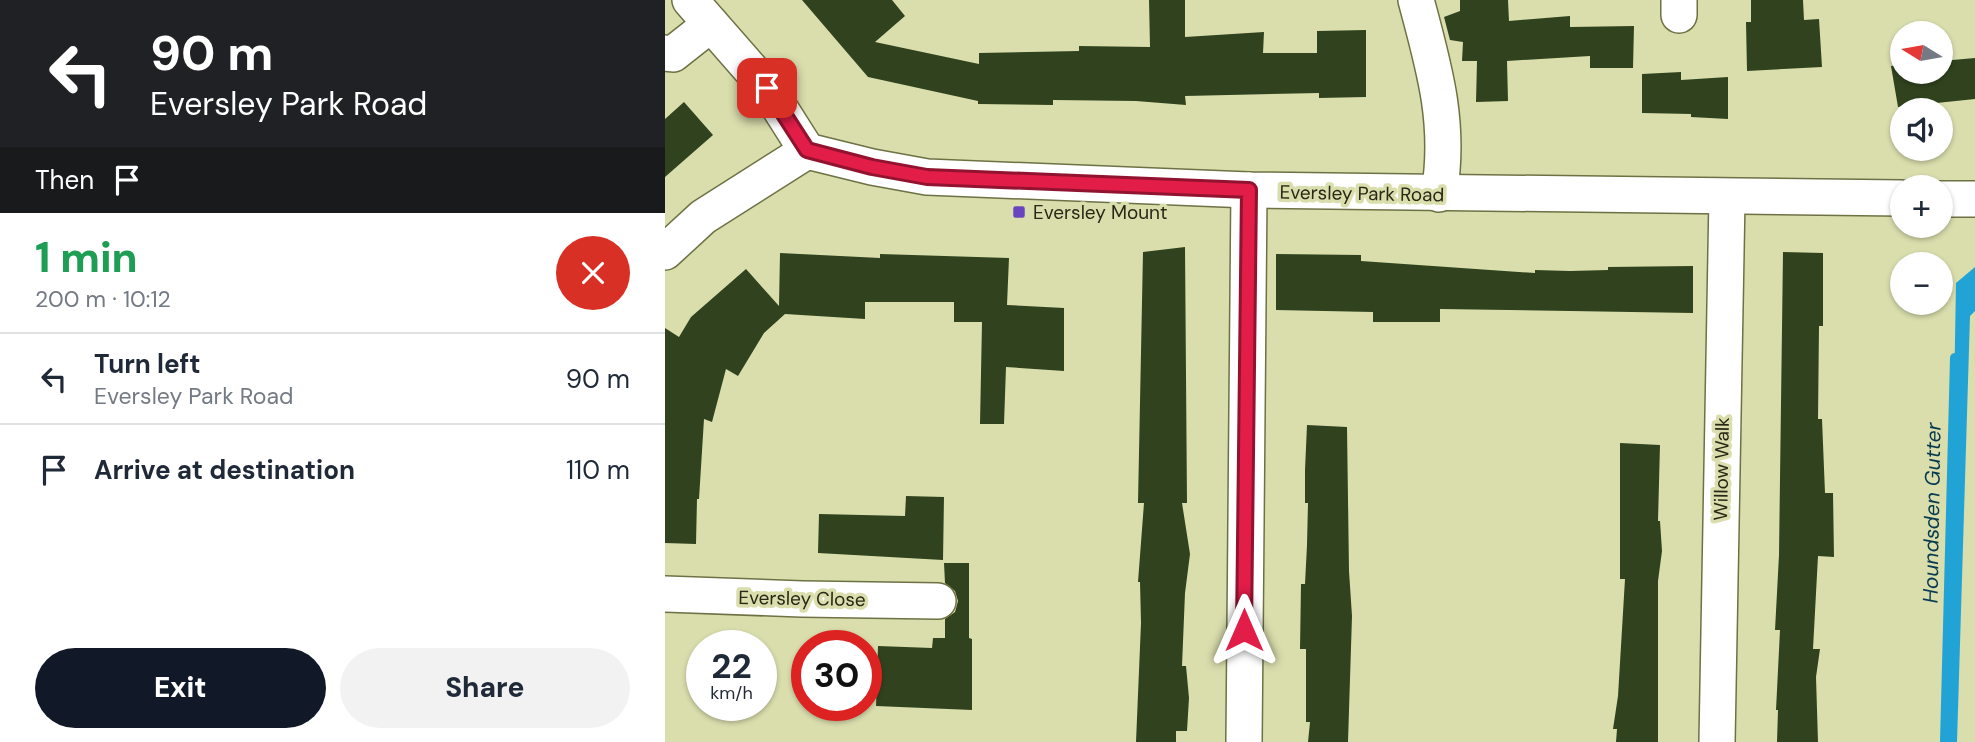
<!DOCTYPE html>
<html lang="en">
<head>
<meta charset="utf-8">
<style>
  :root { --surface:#fff; --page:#f2f2f3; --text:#1f2937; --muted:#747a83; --line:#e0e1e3; --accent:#111827 }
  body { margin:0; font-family:"DM Sans",sans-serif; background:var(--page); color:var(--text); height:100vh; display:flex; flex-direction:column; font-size:26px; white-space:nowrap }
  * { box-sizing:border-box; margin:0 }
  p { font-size:23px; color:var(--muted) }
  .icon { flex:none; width:38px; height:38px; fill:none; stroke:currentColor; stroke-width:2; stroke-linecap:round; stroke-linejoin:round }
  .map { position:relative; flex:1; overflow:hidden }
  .panel { display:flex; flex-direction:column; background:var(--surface); width:665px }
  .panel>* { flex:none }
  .top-card { background:#202124; color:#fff; overflow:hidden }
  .needle { width:46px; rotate:281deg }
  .tools { position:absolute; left:1225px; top:21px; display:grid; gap:14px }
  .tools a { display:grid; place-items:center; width:63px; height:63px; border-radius:50%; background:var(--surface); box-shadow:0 2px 5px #0004; font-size:35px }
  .speed { position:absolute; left:21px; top:630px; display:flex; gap:14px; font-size:35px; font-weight:700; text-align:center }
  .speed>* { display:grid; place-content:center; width:91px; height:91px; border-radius:50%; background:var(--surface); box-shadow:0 2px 5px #0004; line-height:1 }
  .speed small { font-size:18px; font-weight:400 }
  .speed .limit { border:10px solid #d22; background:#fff; color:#111 }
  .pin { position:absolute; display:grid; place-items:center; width:60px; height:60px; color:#fff; margin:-30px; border-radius:14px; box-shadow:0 4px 10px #0006 }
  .me { position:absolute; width:77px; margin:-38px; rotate:0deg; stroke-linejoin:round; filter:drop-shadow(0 0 5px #0008) }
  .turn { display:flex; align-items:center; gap:24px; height:147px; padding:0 35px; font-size:32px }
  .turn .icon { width:91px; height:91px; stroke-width:2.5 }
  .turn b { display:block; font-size:49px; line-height:60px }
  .then { display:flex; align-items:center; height:66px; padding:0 35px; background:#0003; gap:14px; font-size:26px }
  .round { display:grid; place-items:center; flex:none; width:74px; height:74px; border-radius:37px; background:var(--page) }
  .summary { display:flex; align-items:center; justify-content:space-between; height:119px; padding:0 35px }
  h1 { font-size:42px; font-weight:800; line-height:52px; color:#1e9e55 }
  .primary-button { display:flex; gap:14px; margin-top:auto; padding:14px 35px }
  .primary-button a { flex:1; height:80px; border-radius:42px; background:var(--accent); color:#fff; font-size:28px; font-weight:800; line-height:80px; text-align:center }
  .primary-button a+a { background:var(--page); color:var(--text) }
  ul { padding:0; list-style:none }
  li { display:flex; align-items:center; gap:21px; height:91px; padding:0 35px; border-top:2px solid var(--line) }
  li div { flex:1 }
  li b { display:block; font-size:26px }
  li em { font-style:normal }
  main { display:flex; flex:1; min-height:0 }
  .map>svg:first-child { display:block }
  .water { fill:#22a3d6 }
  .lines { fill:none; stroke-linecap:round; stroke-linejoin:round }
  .stream { stroke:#22a3d6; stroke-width:10 }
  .building { fill:#30431e }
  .minor-casing { stroke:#6e7144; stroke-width:38 }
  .minor { stroke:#fff; stroke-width:35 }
  .route-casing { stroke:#92132f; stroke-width:18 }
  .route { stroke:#e11d48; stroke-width:12 }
  .poi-dot { fill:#6845be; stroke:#dadead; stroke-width:2.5 }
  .labels { text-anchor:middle; stroke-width:7; stroke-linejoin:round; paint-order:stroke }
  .street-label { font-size:19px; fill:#272815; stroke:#dadead }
  .poi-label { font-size:19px; fill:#272815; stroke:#dadead; text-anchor:start }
  .water-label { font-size:21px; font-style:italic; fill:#053a4f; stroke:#dadead }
</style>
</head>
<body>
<main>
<section class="panel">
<div class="top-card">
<div class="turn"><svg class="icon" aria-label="left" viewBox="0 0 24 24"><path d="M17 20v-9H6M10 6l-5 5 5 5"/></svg><div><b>90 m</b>Eversley Park Road</div></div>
<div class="then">Then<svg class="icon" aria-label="arrive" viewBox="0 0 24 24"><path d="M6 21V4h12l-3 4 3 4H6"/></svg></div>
</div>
<div class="summary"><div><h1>1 min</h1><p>200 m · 10:12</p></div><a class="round" style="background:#d93025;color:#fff"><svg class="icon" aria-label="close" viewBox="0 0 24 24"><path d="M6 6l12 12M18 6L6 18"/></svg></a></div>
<ul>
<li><svg class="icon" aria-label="left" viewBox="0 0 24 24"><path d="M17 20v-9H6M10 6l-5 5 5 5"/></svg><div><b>Turn left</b><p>Eversley Park Road</p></div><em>90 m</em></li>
<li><svg class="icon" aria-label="arrive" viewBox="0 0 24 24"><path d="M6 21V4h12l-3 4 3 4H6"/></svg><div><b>Arrive at destination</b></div><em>110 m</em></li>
</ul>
<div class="primary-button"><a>Exit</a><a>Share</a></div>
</section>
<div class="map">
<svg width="1310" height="742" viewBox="0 0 1310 742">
  <rect width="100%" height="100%" fill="#dadead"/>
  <polygon class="water" points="1310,267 1310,311 1305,316 1292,742 1283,742 1291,283"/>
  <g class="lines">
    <polyline class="stream" points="1280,742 1290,358"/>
  </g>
  <g class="building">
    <polygon points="137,0 227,0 240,16 210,42 314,64 314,53 414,51 414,46 485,47 484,0 520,0 520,37 599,32 598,53 652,53 652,31 701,30 701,97 654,98 654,93 520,96 521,105 471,101 388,100 388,105 313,104 313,101 203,77"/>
    <polygon points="795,0 843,0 844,21 905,16 905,27 969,26 968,68 925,68 925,56 842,61 843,101 811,102 812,61 797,61 798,42 785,40 779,17 795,11"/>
    <polygon points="1086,0 1138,0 1139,20 1154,19 1157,67 1082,71 1081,22 1086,22"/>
    <polygon points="1310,58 1310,99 1233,107 1226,66 1237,65 1237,72 1276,72 1276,61"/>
    <polygon points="1016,72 1016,80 1063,77 1063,119 1026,117 1026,114 977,113 977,74"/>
    <polygon points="19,102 48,135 0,177 0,119"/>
    <polygon points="520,247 522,503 517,503 525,554 520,593 517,666 521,666 524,698 522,731 511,731 511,742 471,742 476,623 475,582 473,582 479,503 473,503 478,252"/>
    <polygon points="1118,252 1158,253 1158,326 1154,326 1153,419 1157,419 1160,493 1168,493 1169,557 1153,556 1148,649 1155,649 1151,677 1153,742 1112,742 1113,710 1111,710 1115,630 1110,630 1114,555"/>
    <polygon points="115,253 215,258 215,254 344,258 342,305 399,308 399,371 341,367 339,424 315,424 317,322 289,322 289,302 200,302 200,319 120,314 99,333 73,376 61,369 47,422 39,419 34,499 32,499 31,544 0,543 0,328 14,337 26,317 81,269 114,306"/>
    <polygon points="611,254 696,255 696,261 870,273 870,270 905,271 943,270 943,267 1028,266 1028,313 775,309 775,322 708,322 708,312 611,310"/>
    <polygon points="642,425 682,427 684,571 687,616 683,742 643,742 645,722 641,722 641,649 635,649 636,584 640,584 642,545 643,503 640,503 640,470"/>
    <polygon points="955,443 995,445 993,521 995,521 997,551 993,581 993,742 951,742 952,729 948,729 953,696 960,579 955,579"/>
    <polygon points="241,496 279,497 278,560 153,553 154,514 240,516"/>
    <polygon points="279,563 304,563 304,638 307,639 307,710 211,706 213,646 267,648 268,638 280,638 280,619 290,612 293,601 290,591 280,583"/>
  </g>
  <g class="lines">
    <defs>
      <g id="minor">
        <polyline points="25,0 102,88 142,151 207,167 262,177 584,190 1237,198"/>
        <path d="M751,0C769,67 786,124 774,194"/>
        <polyline points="1014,15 1014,0"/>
        <polyline points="0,53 8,54 46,24"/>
        <polyline points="1276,199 1310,199"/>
        <polyline points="0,252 38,217 142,151"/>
        <polyline points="0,594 137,599 273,601"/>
        <polyline points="579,742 584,190"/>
        <polyline points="1052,742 1062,197"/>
      </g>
    </defs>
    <use href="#minor" class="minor-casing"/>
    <use href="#minor" class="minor"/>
  </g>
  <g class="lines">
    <defs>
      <polyline id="route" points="102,88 142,150 207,167 262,177 584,190 579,630"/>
    </defs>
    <use href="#route" class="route-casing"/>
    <use href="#route" class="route"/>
  </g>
  <rect class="poi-dot" x="347" y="205" width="14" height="14" rx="3.5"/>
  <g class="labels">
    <g class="street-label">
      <text transform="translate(697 193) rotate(1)" y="7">Eversley Park Road</text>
      <text transform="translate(1056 469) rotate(-89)" y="7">Willow Walk</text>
      <text transform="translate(137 598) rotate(1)" y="7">Eversley Close</text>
    </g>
    <g class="poi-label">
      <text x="368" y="219">Eversley Mount</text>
    </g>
    <g class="water-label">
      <text transform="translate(1267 513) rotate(-89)" y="7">Houndsden Gutter</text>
    </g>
  </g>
</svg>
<div class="tools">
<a><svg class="needle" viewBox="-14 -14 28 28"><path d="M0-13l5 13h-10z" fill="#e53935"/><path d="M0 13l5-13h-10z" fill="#747a83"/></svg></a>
<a><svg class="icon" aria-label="sound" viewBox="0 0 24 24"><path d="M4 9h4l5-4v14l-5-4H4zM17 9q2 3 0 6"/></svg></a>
<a>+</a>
<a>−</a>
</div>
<div class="speed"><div>22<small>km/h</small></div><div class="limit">30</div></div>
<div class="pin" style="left:102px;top:88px;background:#d93025"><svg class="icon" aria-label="arrive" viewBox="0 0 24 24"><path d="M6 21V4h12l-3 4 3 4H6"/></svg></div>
<svg class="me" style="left:579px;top:630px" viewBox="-20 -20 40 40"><path d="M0-17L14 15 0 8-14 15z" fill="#e11d48" stroke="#fff" stroke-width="4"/></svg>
</div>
</main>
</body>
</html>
